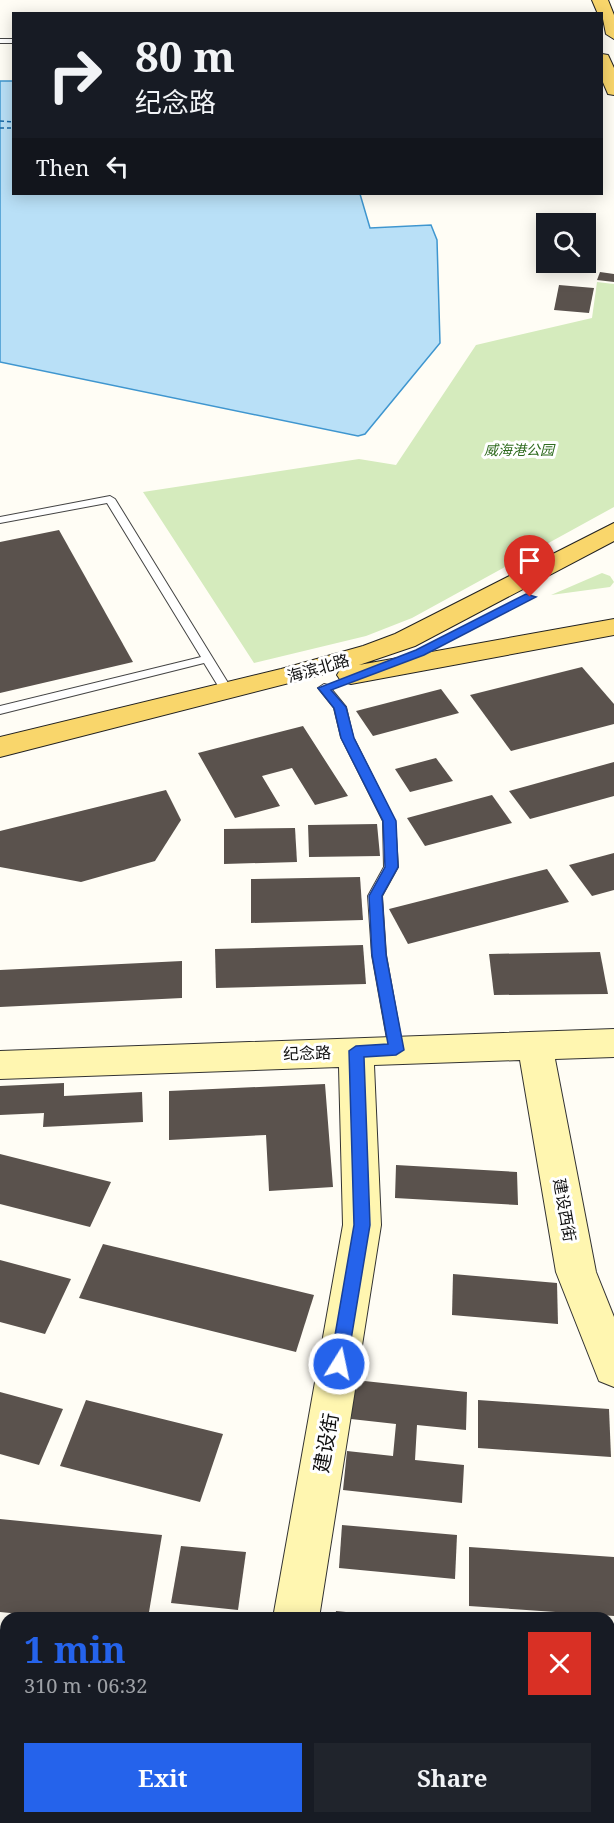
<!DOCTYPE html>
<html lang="en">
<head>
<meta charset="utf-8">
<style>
  :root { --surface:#171b24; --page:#20242c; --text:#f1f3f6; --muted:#9ea1a6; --accent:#2563eb }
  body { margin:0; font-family:"Noto Serif","Noto Sans SC",serif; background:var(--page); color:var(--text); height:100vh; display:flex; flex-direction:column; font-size:22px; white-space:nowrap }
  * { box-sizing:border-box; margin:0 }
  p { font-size:20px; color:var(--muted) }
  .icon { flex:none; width:33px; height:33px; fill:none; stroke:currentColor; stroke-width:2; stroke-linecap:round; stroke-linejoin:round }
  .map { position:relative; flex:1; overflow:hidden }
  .panel { position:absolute; left:0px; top:1612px; width:615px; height:212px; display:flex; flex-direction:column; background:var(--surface); border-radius:18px 18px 0 0; box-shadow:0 3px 15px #0003 }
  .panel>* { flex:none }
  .hud { position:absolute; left:12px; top:12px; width:591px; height:183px; border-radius:0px; box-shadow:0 3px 15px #0003; background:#171b24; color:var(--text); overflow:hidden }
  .buttons { position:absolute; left:536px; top:213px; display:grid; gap:12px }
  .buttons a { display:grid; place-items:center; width:60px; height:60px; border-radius:0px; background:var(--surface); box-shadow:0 3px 15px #0003; font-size:30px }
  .pin { position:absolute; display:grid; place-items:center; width:51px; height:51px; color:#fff; margin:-62px -26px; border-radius:50% 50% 50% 0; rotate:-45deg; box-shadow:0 0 6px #0007 }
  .pin .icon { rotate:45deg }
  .me { position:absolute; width:66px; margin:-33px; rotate:10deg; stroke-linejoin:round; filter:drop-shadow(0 0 4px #0008) }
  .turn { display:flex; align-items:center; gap:21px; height:126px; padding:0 24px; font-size:27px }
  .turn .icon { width:78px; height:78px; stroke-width:2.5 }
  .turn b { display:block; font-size:42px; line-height:51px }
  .then { display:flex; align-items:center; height:57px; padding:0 24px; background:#0003; gap:12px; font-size:22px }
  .round { display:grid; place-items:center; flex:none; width:63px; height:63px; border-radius:0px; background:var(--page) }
  .overview { display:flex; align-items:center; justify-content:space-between; height:102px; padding:0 24px }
  h1 { font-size:36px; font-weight:700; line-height:45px; color:var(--accent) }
  .primary-button { display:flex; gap:12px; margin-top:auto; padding:12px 24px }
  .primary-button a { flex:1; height:69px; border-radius:0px; background:var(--accent); color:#fff; font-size:24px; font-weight:700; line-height:69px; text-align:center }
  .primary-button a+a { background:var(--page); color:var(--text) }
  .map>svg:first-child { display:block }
  .green { fill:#d5ebbd }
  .water { fill:#b9e0f7; stroke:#3f96cf; stroke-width:1.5 }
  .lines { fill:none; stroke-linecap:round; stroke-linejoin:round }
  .ferry { stroke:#1768a6; stroke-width:1.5; stroke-dasharray:4 3; stroke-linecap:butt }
  .building { fill:#5a524d }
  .lane-casing { stroke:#444; stroke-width:2 }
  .secondary-casing { stroke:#333; stroke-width:2 }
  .primary-casing { stroke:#222; stroke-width:2 }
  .lane { fill:#fff; fill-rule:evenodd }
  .secondary { fill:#fff6b0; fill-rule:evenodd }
  .primary { fill:#f9d66b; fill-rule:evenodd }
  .route { fill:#2563eb; stroke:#184099; stroke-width:1.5 }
  .labels { text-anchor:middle; stroke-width:6; stroke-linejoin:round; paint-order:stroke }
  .far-park-label { font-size:14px; font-style:italic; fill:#2f6b1f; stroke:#fff }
  .street-label { font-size:16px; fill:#111; stroke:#fff }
  .near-street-label { font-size:20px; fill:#111; stroke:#fff }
</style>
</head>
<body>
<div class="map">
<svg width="614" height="1823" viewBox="0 0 614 1823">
  <rect width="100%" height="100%" fill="#fffdf5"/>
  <g class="green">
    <polygon points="597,282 614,284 614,507 412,618 366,636 254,663 143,492 359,459 396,465 476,345 592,318"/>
    <polygon points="602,573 610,576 614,582 610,587 551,595"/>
  </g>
  <polygon class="water" points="0,81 13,81 14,194 360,194 370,228 431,225 437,240 440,343 365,434 358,436 0,362"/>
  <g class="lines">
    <g class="ferry">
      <polyline points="0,121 14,122"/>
      <polyline points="0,128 14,128"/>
    </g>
  </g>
  <g class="building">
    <polygon points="600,272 614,274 614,282 597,280"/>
    <polygon points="559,285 594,288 589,313 554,310"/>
    <polygon points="59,530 133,662 0,693 0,542"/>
    <polygon points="582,667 614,704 614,724 511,751 470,695"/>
    <polygon points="441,689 459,713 373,736 356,711"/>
    <polygon points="303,726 348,796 315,805 292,768 262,776 280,806 235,818 198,753"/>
    <polygon points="436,758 453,781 410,792 395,769"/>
    <polygon points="614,762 614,796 530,819 509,791"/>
    <polygon points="166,790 181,820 155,861 81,882 0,867 0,831"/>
    <polygon points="492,795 512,823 425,846 407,818"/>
    <polygon points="377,824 380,856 309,857 308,825"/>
    <polygon points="295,828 297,862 224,864 224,829"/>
    <polygon points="614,853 614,890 592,896 569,865"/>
    <polygon points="547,869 569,902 408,944 389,909"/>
    <polygon points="360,877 363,920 251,923 251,879"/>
    <polygon points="363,945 366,984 216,988 215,949"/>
    <polygon points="600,952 608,994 494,995 489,954"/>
    <polygon points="182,961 182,998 0,1007 0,970"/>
    <polygon points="64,1083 64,1096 142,1092 143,1122 43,1127 44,1113 0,1115 0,1086"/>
    <polygon points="325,1084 333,1187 269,1191 266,1135 169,1140 169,1091"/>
    <polygon points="0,1154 111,1182 90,1227 0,1204"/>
    <polygon points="396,1165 517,1172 518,1205 395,1198"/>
    <polygon points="103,1244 314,1295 296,1352 79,1298"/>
    <polygon points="0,1260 71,1279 45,1334 0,1322"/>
    <polygon points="453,1274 557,1283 558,1324 452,1315"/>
    <polygon points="355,1380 467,1392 466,1430 417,1425 415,1460 464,1465 462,1503 343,1490 347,1451 393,1456 396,1424 351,1419"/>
    <polygon points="0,1392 63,1409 39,1465 0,1454"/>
    <polygon points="86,1400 223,1434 200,1502 60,1466"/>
    <polygon points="478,1400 609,1409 611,1457 478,1448"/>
    <polygon points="0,1519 162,1535 148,1618 61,1618 0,1612"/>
    <polygon points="342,1525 457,1535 455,1579 339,1568"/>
    <polygon points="181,1546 246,1552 238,1610 171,1603"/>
    <polygon points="469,1547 614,1557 614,1616 469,1606"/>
    <polygon points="336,1611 396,1617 396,1618 335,1618"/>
    <polygon points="614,1731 614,1788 613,1788 609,1773 609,1732"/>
    <polygon points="6,1743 6,1776 0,1775 0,1762"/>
  </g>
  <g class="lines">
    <defs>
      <g id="lane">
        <rect x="0" y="39" width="14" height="4"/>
        <polygon points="110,496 115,499 233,691 231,694 223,694 204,663 0,714 0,706 201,657 107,503 0,523 0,517"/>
        <polygon points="324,684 328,685 346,707 353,737 395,821 398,867 382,896 386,955 403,1050 401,1054 391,1054 389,1050 372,955 368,896 384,867 383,821 341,737 334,708 318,688"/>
      </g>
      <g id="secondary">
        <polygon points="614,1029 614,1057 555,1059 596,1272 614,1317 614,1387 599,1381 556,1272 520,1060 374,1065 381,1225 319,1618 273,1618 343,1225 339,1067 0,1079 0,1051"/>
        <polygon points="238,1818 288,1818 287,1823 237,1823"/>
      </g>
      <g id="primary">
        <polygon points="592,0 608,0 614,15 614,39 606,34 602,14 598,14"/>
        <polygon points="602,54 608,55 614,68 614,95 608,94 602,80"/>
        <polygon points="614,523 614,541 415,646 359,665 614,619 614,635 351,684 341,681 337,675 340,670 0,757 0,737 281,669 363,646 395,634"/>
      </g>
    </defs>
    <use href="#lane" class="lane-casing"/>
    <use href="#secondary" class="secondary-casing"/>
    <use href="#primary" class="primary-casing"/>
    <use href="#lane" class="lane"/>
    <use href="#secondary" class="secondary"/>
    <use href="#primary" class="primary"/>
  </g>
  <polygon class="route" points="526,594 536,597 424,655 331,690 346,707 354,738 396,821 398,867 382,896 386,955 404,1050 396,1055 364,1057 370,1225 347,1364 345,1369 339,1372 333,1369 330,1364 354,1225 349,1051 356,1046 388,1044 372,955 369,896 385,867 383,821 341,738 334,708 318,688 416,650"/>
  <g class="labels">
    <g class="far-park-label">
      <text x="519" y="455">威海港公园</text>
    </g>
    <g class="street-label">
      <text transform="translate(318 668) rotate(-16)" y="6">海滨北路</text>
      <text transform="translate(307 1053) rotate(-2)" y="6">纪念路</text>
      <text transform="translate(565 1210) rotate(80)" y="6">建设西街</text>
    </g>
    <g class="near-street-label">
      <text transform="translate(326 1443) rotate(-80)" y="7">建设街</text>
    </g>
  </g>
</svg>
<div class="buttons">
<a><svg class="icon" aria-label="search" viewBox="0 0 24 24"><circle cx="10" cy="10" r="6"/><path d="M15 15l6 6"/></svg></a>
</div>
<div class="pin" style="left:530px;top:597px;background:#d93025"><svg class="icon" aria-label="arrive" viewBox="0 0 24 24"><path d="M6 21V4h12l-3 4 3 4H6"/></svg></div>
<svg class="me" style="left:339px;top:1364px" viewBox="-20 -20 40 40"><circle r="17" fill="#2563eb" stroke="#fff" stroke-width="3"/><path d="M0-11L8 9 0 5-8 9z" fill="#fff"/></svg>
<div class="hud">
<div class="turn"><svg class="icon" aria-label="right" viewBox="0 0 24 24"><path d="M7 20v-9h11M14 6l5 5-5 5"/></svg><div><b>80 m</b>纪念路</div></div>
<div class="then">Then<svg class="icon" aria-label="left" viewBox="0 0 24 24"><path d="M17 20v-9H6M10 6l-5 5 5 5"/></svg></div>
</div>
<section class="panel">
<div class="overview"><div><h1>1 min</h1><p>310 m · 06:32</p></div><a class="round" style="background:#d93025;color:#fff"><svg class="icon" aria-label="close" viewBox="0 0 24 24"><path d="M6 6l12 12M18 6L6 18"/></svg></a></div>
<div class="primary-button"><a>Exit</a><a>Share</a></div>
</section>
</div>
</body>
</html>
